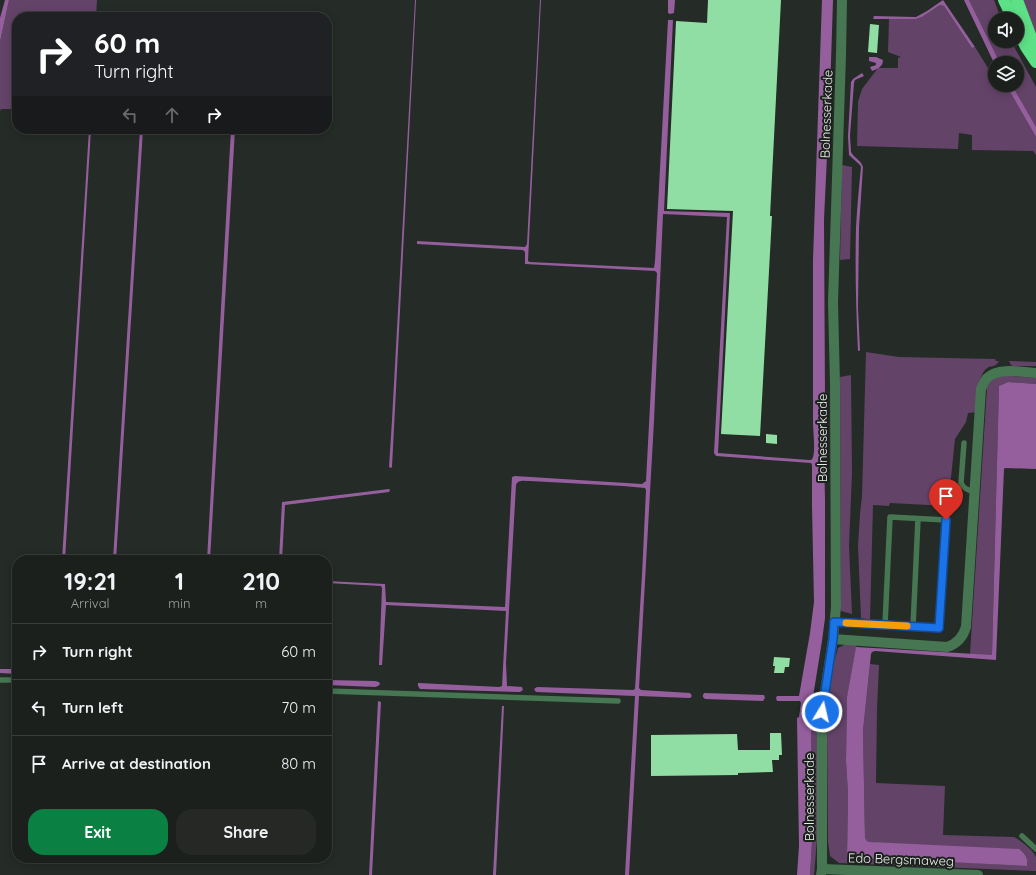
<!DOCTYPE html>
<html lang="en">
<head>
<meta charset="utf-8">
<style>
  :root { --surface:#1c201c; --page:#252825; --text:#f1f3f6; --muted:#a0a3a3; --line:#3a3e3b; --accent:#0b8043 }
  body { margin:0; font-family:Quicksand,sans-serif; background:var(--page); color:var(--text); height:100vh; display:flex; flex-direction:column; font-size:15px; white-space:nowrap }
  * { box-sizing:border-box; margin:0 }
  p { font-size:13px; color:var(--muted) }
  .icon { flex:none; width:22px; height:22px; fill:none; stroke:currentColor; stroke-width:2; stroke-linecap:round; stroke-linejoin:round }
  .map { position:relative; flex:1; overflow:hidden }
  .panel { position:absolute; left:12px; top:555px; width:320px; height:308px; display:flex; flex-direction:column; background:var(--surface); border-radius:16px; box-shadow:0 2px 10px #0003,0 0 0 1px var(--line) }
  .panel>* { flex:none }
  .banner { position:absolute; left:12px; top:12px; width:320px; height:122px; border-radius:16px; box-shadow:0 2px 10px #0003,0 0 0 1px var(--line); background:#202124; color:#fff; overflow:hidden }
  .tools { position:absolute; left:988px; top:12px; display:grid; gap:8px }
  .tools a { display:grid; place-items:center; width:36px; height:36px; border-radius:50%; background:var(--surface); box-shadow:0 2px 10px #0003,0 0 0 1px var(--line); font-size:20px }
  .pin { position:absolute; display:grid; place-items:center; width:34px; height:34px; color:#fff; margin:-41px -17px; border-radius:50% 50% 50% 0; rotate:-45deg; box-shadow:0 0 4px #0007 }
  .pin .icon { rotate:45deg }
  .me { position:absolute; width:44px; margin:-22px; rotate:9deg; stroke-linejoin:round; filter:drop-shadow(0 0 3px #0008) }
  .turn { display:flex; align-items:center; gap:14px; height:84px; padding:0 16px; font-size:18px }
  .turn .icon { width:52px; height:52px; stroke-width:2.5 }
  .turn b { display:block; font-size:28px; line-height:34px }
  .lanes { display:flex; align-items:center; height:38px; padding:0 16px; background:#0003; justify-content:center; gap:20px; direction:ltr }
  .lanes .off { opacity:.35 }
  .eta { display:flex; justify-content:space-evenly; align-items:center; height:68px; text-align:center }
  .eta b { font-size:24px; font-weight:700; line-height:28px }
  .button { display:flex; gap:8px; margin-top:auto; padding:8px 16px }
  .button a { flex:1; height:46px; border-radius:16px; background:var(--accent); color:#fff; font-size:16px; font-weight:700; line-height:46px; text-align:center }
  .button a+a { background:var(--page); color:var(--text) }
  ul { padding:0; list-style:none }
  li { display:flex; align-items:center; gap:12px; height:56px; padding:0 16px; border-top:1px solid var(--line) }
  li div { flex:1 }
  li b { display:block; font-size:15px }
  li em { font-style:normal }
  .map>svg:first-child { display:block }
  .green { fill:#644369 }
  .water { fill:#955f9e }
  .building { fill:#91dea4 }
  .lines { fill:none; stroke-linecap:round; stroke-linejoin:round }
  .service { stroke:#467652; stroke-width:5.5 }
  .minor { stroke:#467652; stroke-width:10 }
  .motorway { stroke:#5de187; stroke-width:12 }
  .route-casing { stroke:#114b97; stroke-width:10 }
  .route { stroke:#1a73e8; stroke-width:7 }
  .slow { stroke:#f59e0b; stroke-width:7 }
  .labels { text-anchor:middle; stroke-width:4; stroke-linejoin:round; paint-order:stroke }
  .street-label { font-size:13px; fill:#e8ece8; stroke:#1c211d }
</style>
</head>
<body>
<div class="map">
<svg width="1036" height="875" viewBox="0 0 1036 875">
  <rect width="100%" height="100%" fill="#252b26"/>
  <g class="green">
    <polygon points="9,0 97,0 96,17 17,17 17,109 1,109 0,111 0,42"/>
    <polygon points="969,0 994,0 1001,19 995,19 995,41 1011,41 1036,87 1036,127 1012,85 1017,85 1017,63 1000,63"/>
    <polygon points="1023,0 1036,0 1036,36"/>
    <polygon points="940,5 944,6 972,48 975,47 988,68 995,68 995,85 1006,85 1036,137 1036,155 1033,151 972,150 972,135 959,133 958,149 857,146 858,102 862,89 878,68 898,68 898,58 901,57 888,52 889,19 916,19 922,17"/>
    <polygon points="842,165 852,167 850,259 840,260"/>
    <path d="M866,352L899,357L995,359L996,361H999C994,369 991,364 986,369C977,377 978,401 978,412L968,413L966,422L955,439L948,506L890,503L889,506L873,505L870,620L861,618L858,546L860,514L862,496Z"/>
    <polygon points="1009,361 1036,362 1036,366 1013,366 1011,365"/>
    <polygon points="851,375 852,473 849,546 852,614 841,611 840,377"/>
    <polygon points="1001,375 1036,378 1036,384 1008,382 999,386 992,656 970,654 987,388 990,381"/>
    <path d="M857,643L847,698L846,761L848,793L847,856L1027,866L1028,862L870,842L867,841L865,838L863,731L870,664L879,665L877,709L876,783L945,786L943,835L1014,837C1020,840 1034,851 1036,857C1036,861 1036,867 1036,871L839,863L830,856L828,842L827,727L829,700L833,667L838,648L846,644Z"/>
    <polygon points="812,716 814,718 817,727 818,827 814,875 810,875 812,842 811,720"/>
  </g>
  <g class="water">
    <polygon points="5,0 9,0 0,42 0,18"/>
    <polygon points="415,0 416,0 392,467 391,468 389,467 392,420"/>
    <path d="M540,0H541L528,261L530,262L654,268L655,261L668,20H673L664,211L730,213L718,453L809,460C810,460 812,460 812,459C816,455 813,429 813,422V260L822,0H833L830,93L824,219L825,398L824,456L825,500V618L822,641L812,703H809L808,717L811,720L812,842L810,875H797L799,846L797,718L799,717L801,703L800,701H777L776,698L777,696H799L810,633L814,602L812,506V465L811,463L716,456L714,453L727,217L663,214L654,421L639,688L641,690L690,693L692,696L690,698L639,696L629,875H625L635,696L536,692L534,689L537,687L633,690L635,689L642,575L646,490L645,488L623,486L530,481C525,481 518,479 516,485L506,663L507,686L522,687L523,690L520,692L420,689L418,686V683H419L499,687L502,686L506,611L386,605L382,665H379L382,588L381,586L327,583V581L385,584L386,602L505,607L512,477L515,476L642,484L646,481L657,273L655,271L525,264V252L523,250L417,244V241L525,247L527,244Z"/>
    <polygon points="668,0 675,0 674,13 670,14 668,13"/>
    <polygon points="943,0 975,47 972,48 944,6 940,5 922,17 916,19 873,19 874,16 916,17 927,11"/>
    <polygon points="964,0 969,0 1000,63 995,63 995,65"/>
    <path d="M869,57H876L883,60C883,67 877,69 872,71L870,67L876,65V63L869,61Z"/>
    <path d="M862,73L864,76L855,80L854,83L850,136L851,152C854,158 861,160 863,167L859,227L858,308L860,350L859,351H858C856,310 855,269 856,228C857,207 859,187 861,167L860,165L849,155L848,136L851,82L853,79Z"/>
    <polygon points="1006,85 1012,85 1036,127 1036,137"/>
    <polygon points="89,129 91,129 65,560 62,560"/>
    <polygon points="140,129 143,129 116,560 113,560"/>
    <polygon points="231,129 235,129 210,560 207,560"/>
    <path d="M1008,382L1036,384V469L1005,468L1004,469L996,660L875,651L872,652L871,654L863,731L865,838L867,841L870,842L1019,849C1024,853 1029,859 1027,866L847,857L848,793L846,761L847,697L856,647L992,655L999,386Z"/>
    <polygon points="389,489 390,490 389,492 285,505 282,560 279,560 282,502"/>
    <polygon points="0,669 17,669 17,674 0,673"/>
    <polygon points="327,680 375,681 379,682 380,684 378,686 375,687 327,685"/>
    <polygon points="704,693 764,695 765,698 763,701 705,699 703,697 703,695"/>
    <polygon points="378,701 381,702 372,875 369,875"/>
    <polygon points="502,706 504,706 496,875 493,875"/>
  </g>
  <g class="building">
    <polygon points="708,0 781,0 770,216 772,216 760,436 721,434 733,211 667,209 676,21 707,23"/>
    <polygon points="870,24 879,25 877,53 868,52"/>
    <polygon points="766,434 777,435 777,444 766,443"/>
    <polygon points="774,657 790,658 789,667 785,667 784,673 774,673 775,666 773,666"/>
    <polygon points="770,733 781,733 782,755 779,755 779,760 772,760 773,772 738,773 738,775 651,776 651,735 737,734 738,750 770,750"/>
  </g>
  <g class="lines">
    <g class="service">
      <path d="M964,443L961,483C964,489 968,491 975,491"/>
      <polyline points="834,622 939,628 946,520 890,517 885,625"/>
      <polyline points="913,627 918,519"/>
      <polyline points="0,680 17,680"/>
      <polyline points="327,691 618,701"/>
      <polyline points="1022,836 1036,849"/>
    </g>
    <g class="minor">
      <path d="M833,639L947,647C957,644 963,637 966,627L981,389C983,385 985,380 987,378C998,367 1022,372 1036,373"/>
      <polyline points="822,869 978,875"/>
      <polyline points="821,875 822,869 822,712 833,639 836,607 835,384 833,302 841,55 842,0"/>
    </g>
    <g class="motorway">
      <polyline points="1004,0 1013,19"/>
      <polyline points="1017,0 1036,51"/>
      <polyline points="1017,28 1026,47 1036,62"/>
    </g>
  </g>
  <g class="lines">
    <defs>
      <polyline id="route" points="822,712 833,639 834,622 939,628 946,520"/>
    </defs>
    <use href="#route" class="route-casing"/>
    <use href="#route" class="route"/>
    <polyline class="slow" points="846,623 907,626"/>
  </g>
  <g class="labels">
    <g class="street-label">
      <text transform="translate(826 114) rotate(-88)" y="5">Bolnesserkade</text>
      <text transform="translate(822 438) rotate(-90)" y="5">Bolnesserkade</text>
      <text transform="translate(809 797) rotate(-90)" y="5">Bolnesserkade</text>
      <text transform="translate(901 859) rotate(2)" y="5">Edo Bergsmaweg</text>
    </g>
  </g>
</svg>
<div class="tools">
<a><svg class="icon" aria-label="sound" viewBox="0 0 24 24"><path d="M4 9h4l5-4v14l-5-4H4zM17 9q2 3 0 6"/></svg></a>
<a><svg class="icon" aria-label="layers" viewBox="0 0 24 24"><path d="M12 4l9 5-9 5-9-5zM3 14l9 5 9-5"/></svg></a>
</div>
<div class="pin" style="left:946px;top:520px;background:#d93025"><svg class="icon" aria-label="arrive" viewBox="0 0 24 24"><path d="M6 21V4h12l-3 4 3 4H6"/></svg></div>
<svg class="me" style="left:822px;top:712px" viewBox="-20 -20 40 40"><circle r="17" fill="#1a73e8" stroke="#fff" stroke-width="3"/><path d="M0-11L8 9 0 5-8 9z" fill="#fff"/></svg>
<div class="banner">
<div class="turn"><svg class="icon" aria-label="right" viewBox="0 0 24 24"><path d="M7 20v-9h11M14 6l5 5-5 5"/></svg><div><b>60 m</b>Turn right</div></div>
<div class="lanes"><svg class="icon off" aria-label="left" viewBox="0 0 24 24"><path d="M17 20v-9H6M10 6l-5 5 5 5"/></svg><svg class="icon off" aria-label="ahead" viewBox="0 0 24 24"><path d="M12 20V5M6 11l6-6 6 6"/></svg><svg class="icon" aria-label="right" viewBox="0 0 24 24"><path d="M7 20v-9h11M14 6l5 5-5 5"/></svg></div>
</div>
<section class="panel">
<div class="eta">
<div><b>19:21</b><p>Arrival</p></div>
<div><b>1</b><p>min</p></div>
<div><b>210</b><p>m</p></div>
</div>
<ul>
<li><svg class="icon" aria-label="right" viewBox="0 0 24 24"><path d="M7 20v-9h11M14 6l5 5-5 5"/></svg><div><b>Turn right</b></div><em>60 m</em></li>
<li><svg class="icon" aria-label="left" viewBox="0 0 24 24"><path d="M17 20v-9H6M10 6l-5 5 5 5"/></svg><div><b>Turn left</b></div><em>70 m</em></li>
<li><svg class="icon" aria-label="arrive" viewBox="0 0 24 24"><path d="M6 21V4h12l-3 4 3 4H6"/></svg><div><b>Arrive at destination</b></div><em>80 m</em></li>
</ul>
<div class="button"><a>Exit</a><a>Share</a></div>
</section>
</div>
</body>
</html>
